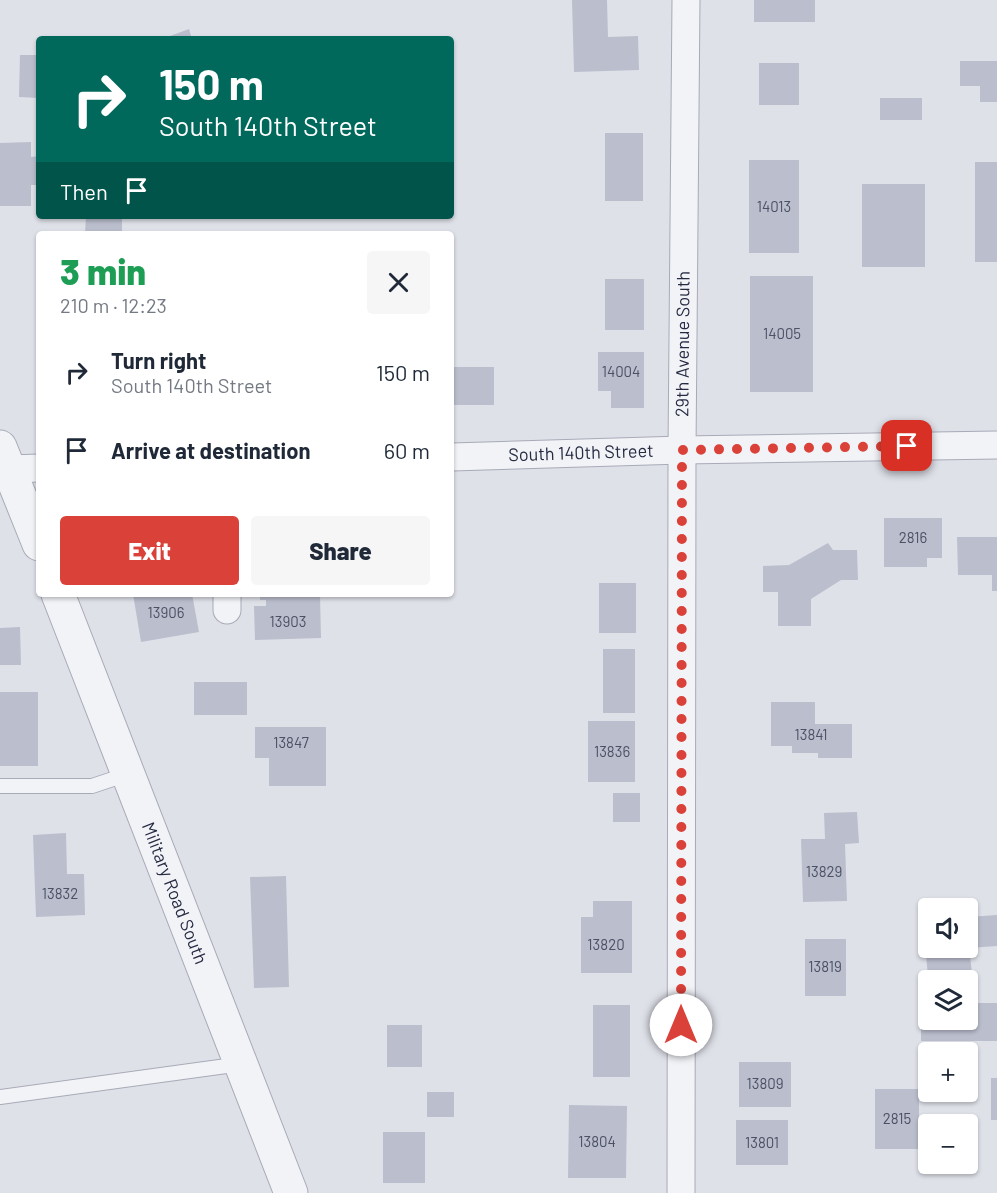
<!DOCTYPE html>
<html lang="en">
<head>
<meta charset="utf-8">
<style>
  :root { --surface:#fff; --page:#f6f6f7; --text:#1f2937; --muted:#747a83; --accent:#da4138 }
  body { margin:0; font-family:Barlow,sans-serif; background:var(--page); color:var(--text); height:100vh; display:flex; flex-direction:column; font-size:22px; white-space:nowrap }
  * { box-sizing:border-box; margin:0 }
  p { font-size:20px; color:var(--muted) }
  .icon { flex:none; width:33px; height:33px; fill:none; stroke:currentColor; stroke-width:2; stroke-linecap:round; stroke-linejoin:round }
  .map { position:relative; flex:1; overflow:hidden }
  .panel { position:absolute; left:36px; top:231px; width:418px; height:366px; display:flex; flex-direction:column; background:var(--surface); border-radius:6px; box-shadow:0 2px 4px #0004 }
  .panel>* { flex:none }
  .guide { position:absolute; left:36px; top:36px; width:418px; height:183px; border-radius:6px; box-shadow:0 2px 4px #0004; background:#00695c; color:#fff; overflow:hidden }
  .tools { position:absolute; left:918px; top:898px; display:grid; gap:12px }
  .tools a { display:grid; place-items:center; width:60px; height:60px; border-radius:6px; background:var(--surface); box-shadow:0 2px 4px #0004; font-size:30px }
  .pin { position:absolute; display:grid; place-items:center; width:51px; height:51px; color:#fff; margin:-26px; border-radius:12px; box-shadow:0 3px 9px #0006 }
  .me { position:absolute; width:66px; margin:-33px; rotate:0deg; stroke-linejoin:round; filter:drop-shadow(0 0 4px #0008) }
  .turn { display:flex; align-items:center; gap:21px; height:126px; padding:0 24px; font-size:27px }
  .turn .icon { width:78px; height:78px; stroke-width:2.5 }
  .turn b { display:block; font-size:42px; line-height:51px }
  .then { display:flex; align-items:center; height:57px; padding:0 24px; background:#0003; gap:12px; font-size:22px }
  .round { display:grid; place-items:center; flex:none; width:63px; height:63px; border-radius:6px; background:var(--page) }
  .headline { display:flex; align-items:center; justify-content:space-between; height:102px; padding:0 24px }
  h1 { font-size:36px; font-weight:800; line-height:45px; color:#1e9e55 }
  .button { display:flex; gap:12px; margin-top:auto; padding:12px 24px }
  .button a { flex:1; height:69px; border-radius:6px; background:var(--accent); color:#fff; font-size:24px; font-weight:800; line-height:69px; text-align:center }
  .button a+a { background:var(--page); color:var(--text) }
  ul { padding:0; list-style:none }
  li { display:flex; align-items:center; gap:18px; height:78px; padding:0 24px }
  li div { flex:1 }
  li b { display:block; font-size:22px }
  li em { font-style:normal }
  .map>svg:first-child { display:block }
  .building { fill:#bbbecd }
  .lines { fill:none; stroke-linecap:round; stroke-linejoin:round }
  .service-casing { stroke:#a8aab7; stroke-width:16 }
  .minor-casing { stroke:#a8aab7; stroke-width:29 }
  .tertiary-casing { stroke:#a8aab7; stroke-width:35 }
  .service { stroke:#f2f3f7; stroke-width:14 }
  .minor { stroke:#f2f3f7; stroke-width:27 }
  .tertiary { stroke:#f2f3f7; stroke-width:33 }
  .route { stroke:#da4138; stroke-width:10; stroke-dasharray:0 18 }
  .labels { text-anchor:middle; stroke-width:4.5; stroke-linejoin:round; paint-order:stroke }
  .number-label { font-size:15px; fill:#4b5065 }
  .street-label { font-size:18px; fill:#262b42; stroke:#eef0f7 }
</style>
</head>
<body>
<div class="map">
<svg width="997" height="1193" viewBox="0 0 997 1193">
  <rect width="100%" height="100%" fill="#dfe1e9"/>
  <g class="building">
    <polygon points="572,0 607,0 608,37 638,36 639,70 574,72"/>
    <rect x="754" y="0" width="61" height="22"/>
    <polygon points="189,29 192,39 162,39"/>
    <polygon points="20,55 39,55 39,98 19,97"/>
    <polygon points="960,61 997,61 997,102 980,102 980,86 960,86"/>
    <rect x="759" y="63" width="40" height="42"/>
    <rect x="880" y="98" width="42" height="22"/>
    <rect x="605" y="133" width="38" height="68"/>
    <polygon points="31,142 31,157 39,156 39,185 31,185 31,206 0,206 0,143"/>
    <rect x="749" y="160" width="50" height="93"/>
    <rect x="975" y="162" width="22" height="100"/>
    <rect x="862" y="184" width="63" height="83"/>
    <polygon points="86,216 122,216 122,234 85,234"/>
    <rect x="750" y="276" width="63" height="116"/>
    <rect x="605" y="279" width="39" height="51"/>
    <polygon points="598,352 644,352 644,408 611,408 611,391 598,391"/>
    <rect x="452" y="367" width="42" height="38"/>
    <polygon points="884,518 942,518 942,558 927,558 927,567 884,567"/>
    <polygon points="957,537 997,537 997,591 992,591 992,575 958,575"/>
    <polygon points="828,543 833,550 857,550 858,580 841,580 811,599 811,626 778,626 778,592 763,592 763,566 789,565"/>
    <rect x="599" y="583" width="37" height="50"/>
    <polygon points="133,594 192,594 199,632 141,642"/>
    <polygon points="260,594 320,594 321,638 255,640 254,606 266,606 266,600 260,600"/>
    <polygon points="20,627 21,665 0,665 0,628"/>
    <rect x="603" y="649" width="32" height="64"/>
    <rect x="194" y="682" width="53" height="33"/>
    <rect x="0" y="692" width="38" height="74"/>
    <polygon points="771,702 815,702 815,724 852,724 852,758 818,758 818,753 792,753 792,746 771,746"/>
    <rect x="588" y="721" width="47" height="61"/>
    <polygon points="255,727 326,727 326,786 269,786 269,758 255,758"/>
    <rect x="613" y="793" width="27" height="29"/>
    <polygon points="857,812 859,843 845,844 847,901 803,902 801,839 825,839 824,813"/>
    <polygon points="66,833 67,874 84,874 85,915 36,917 33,835"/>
    <polygon points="286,876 289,987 254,988 250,877"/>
    <polygon points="593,901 632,901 632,973 581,973 581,917 593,917"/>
    <polygon points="997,915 997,946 968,948 968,917"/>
    <rect x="805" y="939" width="41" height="57"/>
    <polygon points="942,948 969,948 972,973 928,976 926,955 943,954"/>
    <polygon points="921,990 928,990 928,1020 968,1020 968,1003 997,1003 997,1041 921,1041"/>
    <rect x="593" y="1005" width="37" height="72"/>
    <rect x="387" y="1025" width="35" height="42"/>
    <rect x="739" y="1062" width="52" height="45"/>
    <rect x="991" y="1078" width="6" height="42"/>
    <rect x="875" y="1089" width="44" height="60"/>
    <rect x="427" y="1092" width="27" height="25"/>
    <polygon points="569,1105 627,1106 626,1178 568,1178"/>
    <rect x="736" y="1120" width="52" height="45"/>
    <rect x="383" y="1132" width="42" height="51"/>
  </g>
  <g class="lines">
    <defs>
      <g id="service">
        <polyline points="0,786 92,786 128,774"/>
        <polyline points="0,1097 241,1064"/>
      </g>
      <g id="minor">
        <path id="s1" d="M452,457L682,450L997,445"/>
        <polyline points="0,473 10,469 39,468"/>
        <polyline points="227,610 227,594"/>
        <path id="s2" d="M681,1193L682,450L686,0"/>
      </g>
      <g id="tertiary">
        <polyline points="0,447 39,544"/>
        <path id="s3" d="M58,594L291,1193"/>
      </g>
    </defs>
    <use href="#service" class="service-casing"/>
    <use href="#minor" class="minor-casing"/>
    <use href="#tertiary" class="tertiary-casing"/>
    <use href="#service" class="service"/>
    <use href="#minor" class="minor"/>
    <use href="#tertiary" class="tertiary"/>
  </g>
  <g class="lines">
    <polyline class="route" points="681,1025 682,450 907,446"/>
  </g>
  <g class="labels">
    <g class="number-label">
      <text x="774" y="212">14013</text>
      <text x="782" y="339">14005</text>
      <text x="621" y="377">14004</text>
      <text x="913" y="543">2816</text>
      <text x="166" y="618">13906</text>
      <text x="288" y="627">13903</text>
      <text x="811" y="740">13841</text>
      <text x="291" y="748">13847</text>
      <text x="612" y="757">13836</text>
      <text x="824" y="877">13829</text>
      <text x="60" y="899">13832</text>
      <text x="606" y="950">13820</text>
      <text x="825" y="972">13819</text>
      <text x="765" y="1089">13809</text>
      <text x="897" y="1124">2815</text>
      <text x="597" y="1147">13804</text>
      <text x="762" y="1148">13801</text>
    </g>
    <g class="street-label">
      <text dy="6" stroke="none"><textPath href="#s2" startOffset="849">29th Avenue South</textPath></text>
      <text dy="6" stroke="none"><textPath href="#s1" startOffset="129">South 140th Street</textPath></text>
      <text dy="6" stroke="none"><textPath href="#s3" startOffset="321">Military Road South</textPath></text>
    </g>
  </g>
</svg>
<div class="tools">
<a><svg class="icon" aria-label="sound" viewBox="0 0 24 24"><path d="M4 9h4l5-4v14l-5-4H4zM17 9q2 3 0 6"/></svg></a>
<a><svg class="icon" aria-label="layers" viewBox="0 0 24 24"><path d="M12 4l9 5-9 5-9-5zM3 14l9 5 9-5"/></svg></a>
<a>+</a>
<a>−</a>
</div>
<div class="pin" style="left:907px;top:446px;background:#d93025"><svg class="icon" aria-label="arrive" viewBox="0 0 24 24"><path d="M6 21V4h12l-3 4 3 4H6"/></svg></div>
<svg class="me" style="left:681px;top:1025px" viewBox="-20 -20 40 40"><circle r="19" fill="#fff"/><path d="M0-13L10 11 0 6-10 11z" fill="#da4138"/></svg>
<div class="guide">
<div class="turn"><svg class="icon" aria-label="right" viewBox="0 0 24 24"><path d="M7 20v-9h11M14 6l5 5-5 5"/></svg><div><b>150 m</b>South 140th Street</div></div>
<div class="then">Then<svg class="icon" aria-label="arrive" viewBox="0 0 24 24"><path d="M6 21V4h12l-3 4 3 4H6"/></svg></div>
</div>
<section class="panel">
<div class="headline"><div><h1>3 min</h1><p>210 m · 12:23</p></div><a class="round"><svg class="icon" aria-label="close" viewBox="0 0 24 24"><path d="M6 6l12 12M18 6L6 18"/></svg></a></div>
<ul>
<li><svg class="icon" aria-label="right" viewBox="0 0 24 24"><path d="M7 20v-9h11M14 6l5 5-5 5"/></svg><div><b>Turn right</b><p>South 140th Street</p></div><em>150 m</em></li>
<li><svg class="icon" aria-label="arrive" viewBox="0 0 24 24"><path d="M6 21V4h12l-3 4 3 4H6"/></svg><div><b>Arrive at destination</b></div><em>60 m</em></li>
</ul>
<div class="button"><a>Exit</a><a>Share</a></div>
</section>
</div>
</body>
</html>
